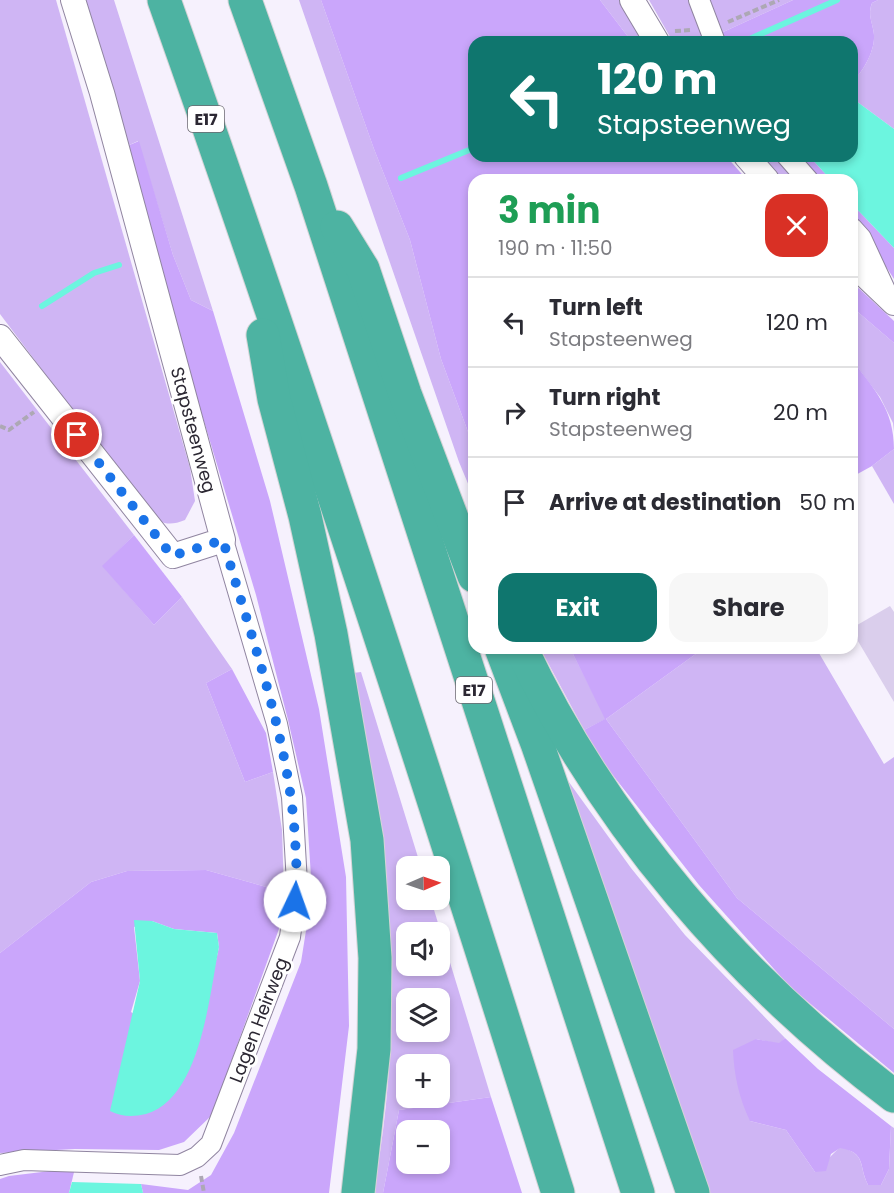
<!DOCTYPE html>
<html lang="en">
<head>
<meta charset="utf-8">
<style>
  :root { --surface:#fff; --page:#f7f7f7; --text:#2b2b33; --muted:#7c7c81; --line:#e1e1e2; --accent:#0f766e }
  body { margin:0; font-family:Poppins,sans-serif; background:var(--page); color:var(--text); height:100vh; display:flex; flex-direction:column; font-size:22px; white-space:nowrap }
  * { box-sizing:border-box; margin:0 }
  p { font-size:20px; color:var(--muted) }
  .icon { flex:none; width:33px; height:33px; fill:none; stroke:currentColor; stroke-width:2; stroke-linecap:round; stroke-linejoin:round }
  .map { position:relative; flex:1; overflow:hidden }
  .sheet { position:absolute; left:468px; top:174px; width:390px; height:480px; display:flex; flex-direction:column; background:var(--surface); border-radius:18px; box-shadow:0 3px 9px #0003 }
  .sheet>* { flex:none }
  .hud { position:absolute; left:468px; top:36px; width:390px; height:126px; border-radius:18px; box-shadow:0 3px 9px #0003; background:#0f766e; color:#fff; overflow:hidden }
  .needle { width:39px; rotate:88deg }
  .fabs { position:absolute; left:396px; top:856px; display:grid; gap:12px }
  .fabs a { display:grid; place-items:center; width:54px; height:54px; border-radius:12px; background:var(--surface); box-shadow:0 3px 9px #0003; font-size:30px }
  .pin { position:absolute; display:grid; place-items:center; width:51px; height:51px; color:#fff; margin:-26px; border:3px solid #fff; border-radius:50%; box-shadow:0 2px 6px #0007 }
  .me { position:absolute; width:66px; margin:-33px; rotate:3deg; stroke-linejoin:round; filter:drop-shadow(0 0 4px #0008) }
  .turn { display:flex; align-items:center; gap:21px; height:126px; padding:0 30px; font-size:27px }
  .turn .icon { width:78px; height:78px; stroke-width:2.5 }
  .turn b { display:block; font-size:42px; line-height:51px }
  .round { display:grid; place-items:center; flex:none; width:63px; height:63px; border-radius:18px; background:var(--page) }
  .overview { display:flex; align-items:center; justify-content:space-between; height:102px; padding:0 30px }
  h1 { font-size:36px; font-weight:700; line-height:45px; color:#1e9e55 }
  .button { display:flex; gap:12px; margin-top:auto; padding:12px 30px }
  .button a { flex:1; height:69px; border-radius:18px; background:var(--accent); color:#fff; font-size:24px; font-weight:700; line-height:69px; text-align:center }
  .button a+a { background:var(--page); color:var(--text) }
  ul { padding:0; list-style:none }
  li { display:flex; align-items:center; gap:18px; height:90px; padding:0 30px; border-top:2px solid var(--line) }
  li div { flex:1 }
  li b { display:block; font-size:22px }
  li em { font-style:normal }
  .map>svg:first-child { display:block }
  .green { fill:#cfb5f4; fill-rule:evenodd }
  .forest { fill:#caa6fb; fill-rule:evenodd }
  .water { fill:#6cf5df }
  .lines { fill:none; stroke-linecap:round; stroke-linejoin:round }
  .stream { stroke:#6cf5df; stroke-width:6 }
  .building { fill:#daceec }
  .minor-casing { stroke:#9085a0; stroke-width:22 }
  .tertiary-casing { stroke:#9085a0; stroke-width:26 }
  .motorway-casing { stroke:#d5d4d6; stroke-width:35 }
  .path { stroke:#ada8b4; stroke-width:4; stroke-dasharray:6 3; stroke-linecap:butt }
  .minor { stroke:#fff; stroke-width:20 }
  .tertiary { stroke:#fff; stroke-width:24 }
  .motorway { stroke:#4db3a2; stroke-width:33 }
  .route { stroke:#1a73e8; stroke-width:10; stroke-dasharray:0 18 }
  .labels { text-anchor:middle; stroke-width:6; stroke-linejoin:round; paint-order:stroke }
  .shield { fill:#fff; stroke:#6b6870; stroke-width:1.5 }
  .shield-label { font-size:16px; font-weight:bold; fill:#2c2833 }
  .street-label { font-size:18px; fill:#2c2833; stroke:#fff }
</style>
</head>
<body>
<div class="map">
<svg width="894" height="1193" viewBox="0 0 894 1193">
  <rect width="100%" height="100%" fill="#f6f1fd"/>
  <g class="green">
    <path d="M0,0H56L190,468L195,501L185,520C170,526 161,525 150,513L0,314Z"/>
    <polygon points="83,0 114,0 213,311 191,300 173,255 138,141 127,146"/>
    <polygon points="299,0 321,0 374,149 410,240 441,359 474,448 474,498 459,462"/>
    <polygon points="600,0 619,0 643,42 632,42"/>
    <polygon points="649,0 693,0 710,42 673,42"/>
    <polygon points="708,0 793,0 721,33"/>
    <path d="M878,0H894V129L852,98V82C863,72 875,51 874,35C873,23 867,15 872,3Z"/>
    <polygon points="760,156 781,156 802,180 781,180"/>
    <polygon points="852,307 894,343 894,432 893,423 880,397 852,360"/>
    <polygon points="0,362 134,535 103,566 154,625 182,597 232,669 206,683 245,782 273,772 282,830 284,892 206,870 127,871 91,882 0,953"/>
    <polygon points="894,449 894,504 872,466"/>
    <polygon points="540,648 570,648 606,719 704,648 816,648 884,764 894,757 894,1029 737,898 606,719 584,730"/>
    <path d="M361,672L421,867H406V900H431L491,1097L399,1110L383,1193H373C395,1081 397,952 381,839C373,784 362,729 353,673ZM406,933H440V966H406ZM406,999H440V1032H406ZM406,1065H440V1098H406Z"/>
    <path d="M566,778L631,868L685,935L785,1038L779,1044L756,1039L750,1121L786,1130L815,1172L840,1147C867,1154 858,1165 868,1185H881L889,1169L891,1126L894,1128V1193H710Z"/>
  </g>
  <g class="forest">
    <polygon points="321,0 600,0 632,42 474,42 474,156 726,156 747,180 474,180 474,448 441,359 410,240 374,149"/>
    <path d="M793,0H878L872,3C867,15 873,23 874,35C875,51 863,72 852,82V42H723L721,33Z"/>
    <polygon points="139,141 173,255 191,300 213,311 270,501 319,709 346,877 349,1026 329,1193 143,1193 141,1184 188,1190 211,1175 234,1133 301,962 312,893 306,798 288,720 256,595 186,361 127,146"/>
    <polygon points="795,156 809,156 831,180 816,180"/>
    <polygon points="852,204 894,248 894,279 865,234 852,219"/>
    <polygon points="852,282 894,321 894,343 852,307"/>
    <path d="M852,360C875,390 894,410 894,449L872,466L852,477Z"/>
    <polygon points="134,535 182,597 154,625 102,566"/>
    <polygon points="570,648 704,648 606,719 737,898 894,1029 894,1073 790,987 699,885 597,755 584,730 605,719"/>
    <polygon points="232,669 266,733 273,772 245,782 206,683"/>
    <path d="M206,870L284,892L280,926L212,1115L184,1142L159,1150L75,1149L0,1153V953L91,882L127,871ZM152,921L174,929L217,933L219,947L195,1055L131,1012L140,981L134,927Z"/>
    <path d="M785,1038L818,1069L891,1126L889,1169L881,1185H868C858,1165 867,1153 840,1148L831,1154L826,1171L815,1172L786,1130L750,1121C739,1098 734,1075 733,1050L756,1039L779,1043Z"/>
    <path d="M491,1097L522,1193H383L399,1110ZM406,1131H440V1164H406Z"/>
    <polygon points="75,1168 69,1193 0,1193 0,1179 9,1176"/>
  </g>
  <g class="water">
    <polygon points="852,98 894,129 894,248 852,204 852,180 831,180 809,156 852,156"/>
    <path d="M134,920L152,921L174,929L217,933L219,947C209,996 201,1098 146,1114C133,1117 122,1117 110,1111L140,981Z"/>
    <polygon points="72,1182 141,1184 143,1193 69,1193"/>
  </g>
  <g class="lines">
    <g class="stream">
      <polyline points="743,42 837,0"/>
      <polyline points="401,178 474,148"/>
      <polyline points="42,306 94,273 119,265"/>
    </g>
  </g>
  <polygon class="building" points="890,606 894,612 894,702 852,631 852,628"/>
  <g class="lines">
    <defs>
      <g id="minor">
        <polyline points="699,0 715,42"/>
        <polyline points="787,156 808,180"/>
        <polyline points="852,228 861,238 886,292"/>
        <polyline points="0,1165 24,1160 180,1165 197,1157 211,1144 290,937 297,883 292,797 277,724 223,540"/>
      </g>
      <g id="tertiary">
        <polyline points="632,0 657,42"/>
        <polyline points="746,156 767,180"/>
        <polyline points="852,263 894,303"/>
        <polyline points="0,337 173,556 223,540 102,93 73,0"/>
      </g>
      <g id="motorway">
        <path d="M164,0C304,395 433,793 558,1193"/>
        <polyline points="245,0 311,186 638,1193"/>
        <polyline points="337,227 363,269 405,394 474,576"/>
        <polyline points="263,335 274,399 305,516 331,634 367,840 375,958 374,1049 358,1193"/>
        <polyline points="501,648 538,746 693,1193"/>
        <path d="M521,648C605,825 738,979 894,1096"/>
      </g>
    </defs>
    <use href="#minor" class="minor-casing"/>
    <use href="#tertiary" class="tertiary-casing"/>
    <use href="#motorway" class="motorway-casing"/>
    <g class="path">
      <polyline points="728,22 779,0"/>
      <polyline points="675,31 692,30"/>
      <polyline points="0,426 9,430 34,412"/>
      <polyline points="201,1176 204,1193"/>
    </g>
    <use href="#minor" class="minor"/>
    <use href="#tertiary" class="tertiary"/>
    <use href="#motorway" class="motorway"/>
  </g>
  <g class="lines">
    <path class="route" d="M77,435L172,556L223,540C251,638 288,735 295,837C296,859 298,879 295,901"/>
  </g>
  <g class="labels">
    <g class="shield">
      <rect x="188" y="106" width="36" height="26" rx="4.5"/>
      <rect x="456" y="677" width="36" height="26" rx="4.5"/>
    </g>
    <g class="shield-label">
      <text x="206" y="125">E17</text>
      <text x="474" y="696">E17</text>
    </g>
    <g class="street-label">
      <text transform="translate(193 430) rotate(75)" y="6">Stapsteenweg</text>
      <text transform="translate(259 1020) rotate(-69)" y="6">Lagen Heirweg</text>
    </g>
  </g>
</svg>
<div class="fabs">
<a><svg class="needle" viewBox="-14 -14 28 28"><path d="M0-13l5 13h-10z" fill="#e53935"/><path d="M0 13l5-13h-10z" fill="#7c7c81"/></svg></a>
<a><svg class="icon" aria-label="sound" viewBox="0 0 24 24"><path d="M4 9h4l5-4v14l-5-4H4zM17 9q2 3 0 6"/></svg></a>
<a><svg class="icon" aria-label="layers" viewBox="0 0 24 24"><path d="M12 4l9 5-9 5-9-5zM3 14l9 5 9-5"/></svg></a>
<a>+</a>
<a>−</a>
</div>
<div class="pin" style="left:77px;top:435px;background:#d93025"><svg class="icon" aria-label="arrive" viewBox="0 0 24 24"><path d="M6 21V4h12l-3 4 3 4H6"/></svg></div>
<svg class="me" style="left:295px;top:901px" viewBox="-20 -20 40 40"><circle r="19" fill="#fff"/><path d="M0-13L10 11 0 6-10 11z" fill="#1a73e8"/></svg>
<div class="hud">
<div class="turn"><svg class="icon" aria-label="left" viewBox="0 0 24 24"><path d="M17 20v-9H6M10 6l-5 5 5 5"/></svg><div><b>120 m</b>Stapsteenweg</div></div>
</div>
<section class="sheet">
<div class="overview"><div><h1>3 min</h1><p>190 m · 11:50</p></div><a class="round" style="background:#d93025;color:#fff"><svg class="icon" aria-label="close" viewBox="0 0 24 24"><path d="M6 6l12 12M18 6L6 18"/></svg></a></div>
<ul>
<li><svg class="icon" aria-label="left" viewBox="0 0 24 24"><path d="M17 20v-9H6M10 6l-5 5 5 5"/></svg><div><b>Turn left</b><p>Stapsteenweg</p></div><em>120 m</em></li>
<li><svg class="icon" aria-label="right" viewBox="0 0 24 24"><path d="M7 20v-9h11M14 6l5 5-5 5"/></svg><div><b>Turn right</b><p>Stapsteenweg</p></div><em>20 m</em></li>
<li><svg class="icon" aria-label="arrive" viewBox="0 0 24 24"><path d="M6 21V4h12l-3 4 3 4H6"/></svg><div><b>Arrive at destination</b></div><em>50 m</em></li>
</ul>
<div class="button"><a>Exit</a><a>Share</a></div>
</section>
</div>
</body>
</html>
